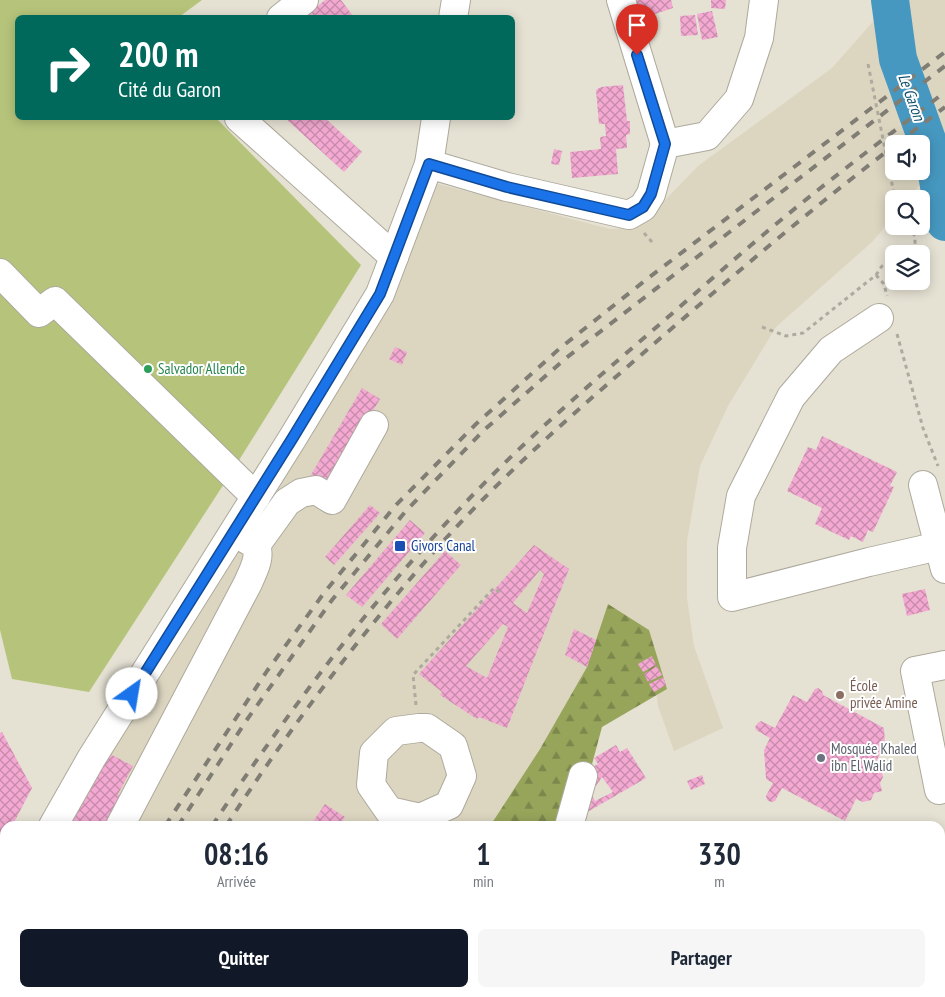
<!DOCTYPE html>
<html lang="fr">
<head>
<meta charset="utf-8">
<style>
  :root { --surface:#fff; --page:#f6f6f7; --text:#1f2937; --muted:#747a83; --accent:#111827 }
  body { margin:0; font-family:"PT Sans Narrow",sans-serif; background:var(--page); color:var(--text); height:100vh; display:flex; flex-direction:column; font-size:19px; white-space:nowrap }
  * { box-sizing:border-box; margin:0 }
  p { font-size:16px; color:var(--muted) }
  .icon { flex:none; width:28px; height:28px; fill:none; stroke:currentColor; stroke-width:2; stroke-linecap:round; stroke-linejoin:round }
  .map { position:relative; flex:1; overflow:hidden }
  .side { position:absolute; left:0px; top:821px; width:945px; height:176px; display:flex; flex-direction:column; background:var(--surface); border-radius:15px 15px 0 0; box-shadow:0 2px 12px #0003 }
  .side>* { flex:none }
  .banner { position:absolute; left:15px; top:15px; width:500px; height:105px; border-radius:8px; box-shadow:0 2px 12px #0003; background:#00695c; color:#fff; overflow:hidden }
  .buttons { position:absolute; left:885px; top:135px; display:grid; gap:10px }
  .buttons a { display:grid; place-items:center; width:45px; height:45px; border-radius:8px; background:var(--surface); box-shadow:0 2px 12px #0003; font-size:25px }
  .pin { position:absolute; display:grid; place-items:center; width:42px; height:42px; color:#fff; margin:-51px -21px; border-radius:50% 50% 50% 0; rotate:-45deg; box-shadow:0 0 5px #0007 }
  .pin .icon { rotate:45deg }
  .me { position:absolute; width:55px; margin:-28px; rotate:32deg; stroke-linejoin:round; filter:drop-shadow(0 0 4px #0008) }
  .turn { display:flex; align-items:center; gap:18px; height:105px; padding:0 20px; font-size:22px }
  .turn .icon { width:65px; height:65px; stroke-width:2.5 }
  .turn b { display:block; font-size:35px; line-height:42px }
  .eta { display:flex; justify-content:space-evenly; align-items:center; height:85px; text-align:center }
  .eta b { font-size:30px; font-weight:700; line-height:35px }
  .primary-button { display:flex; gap:10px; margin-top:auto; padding:10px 20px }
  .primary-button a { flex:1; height:58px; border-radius:8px; background:var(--accent); color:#fff; font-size:20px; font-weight:700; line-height:58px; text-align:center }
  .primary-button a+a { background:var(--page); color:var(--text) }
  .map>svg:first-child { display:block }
  .built { fill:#dcd6c1; fill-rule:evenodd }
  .green { fill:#b6c47b }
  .forest { fill:url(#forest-firs) }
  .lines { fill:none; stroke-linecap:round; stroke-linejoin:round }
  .river { stroke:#4698c0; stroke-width:38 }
  .building { fill:url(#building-cross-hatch); fill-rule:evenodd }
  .minor-casing { stroke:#ada99c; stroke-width:30 }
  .path { stroke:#aeaa9f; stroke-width:3; stroke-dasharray:4 4; stroke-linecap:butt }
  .minor { stroke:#fff; stroke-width:28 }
  .rail { stroke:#807d74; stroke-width:4; stroke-dasharray:9 9; stroke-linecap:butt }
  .route-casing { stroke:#114b97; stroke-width:12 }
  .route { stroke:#1a73e8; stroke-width:9 }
  .leisure-dot { fill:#2e9e5b; stroke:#fff; stroke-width:2 }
  .transit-dot { fill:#1a4fb4; stroke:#fff; stroke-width:2 }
  .education-dot { fill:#8d6e63; stroke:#fff; stroke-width:2 }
  .worship-dot { fill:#6b7280; stroke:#fff; stroke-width:2 }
  .labels { text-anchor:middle; stroke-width:4; stroke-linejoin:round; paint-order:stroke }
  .leisure-label { font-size:15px; fill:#27864d; stroke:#fff; text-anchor:start }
  .transit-label { font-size:15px; fill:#164399; stroke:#fff; text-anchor:start }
  .education-label { font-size:15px; fill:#785e54; stroke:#fff; text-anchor:start }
  .worship-label { font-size:15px; fill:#5b616d; stroke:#fff; text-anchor:start }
  .water-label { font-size:16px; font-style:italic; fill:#11526f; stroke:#fff }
</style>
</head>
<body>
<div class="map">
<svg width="945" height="997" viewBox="0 0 945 997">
  <defs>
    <pattern id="forest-firs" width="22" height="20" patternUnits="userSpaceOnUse" patternTransform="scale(1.25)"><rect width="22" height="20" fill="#97a55b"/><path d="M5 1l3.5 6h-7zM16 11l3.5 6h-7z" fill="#7c874c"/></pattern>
    <pattern id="building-cross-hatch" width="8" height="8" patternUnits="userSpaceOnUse" patternTransform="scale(1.25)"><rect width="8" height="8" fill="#f3a9d1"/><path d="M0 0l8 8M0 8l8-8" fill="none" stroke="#c68baa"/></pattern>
  </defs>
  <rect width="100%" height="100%" fill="#e5e1d3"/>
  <g class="built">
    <path d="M892,0H945V156L940,159L908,199H894V216L872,242L776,327L728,406L700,466L687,541V598L694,646L723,728L674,751L658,706L649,630L608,604L587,667L540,749L490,826H54L154,680L427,181L610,229L639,227L698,166L832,68ZM894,144H921V171H894Z"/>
    <polygon points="5,931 5,992 217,993 214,997 0,997 0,942"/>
  </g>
  <polygon class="green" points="0,0 202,0 179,17 18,18 18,118 216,118 361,265 231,473 89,692 12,679 0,630"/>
  <polygon class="forest" points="608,604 649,630 667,689 602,727 591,768 562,826 490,826 540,749 587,667"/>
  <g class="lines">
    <polyline class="river" points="890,0 898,59 935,162 945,222"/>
  </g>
  <g class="building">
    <polygon points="325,0 341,0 353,16 303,18"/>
    <polygon points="633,0 671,0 673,8 640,19"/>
    <polygon points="711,0 726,0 725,9 711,8"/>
    <polygon points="712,11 718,37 702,40 697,14"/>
    <polygon points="695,15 698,35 681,36 680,16"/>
    <polygon points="623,85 627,121 630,121 630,134 626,135 627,148 616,149 618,174 572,178 570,152 601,149 600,137 606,136 605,124 599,124 596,90 601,87"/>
    <polygon points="285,118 325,118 362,152 344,172"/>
    <polygon points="554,149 562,151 559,165 551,164"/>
    <polygon points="395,347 407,352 402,365 389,359"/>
    <polygon points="362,388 380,399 326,490 308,480"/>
    <polygon points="822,436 897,472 890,486 894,487 873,532 868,530 863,542 851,536 849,540 815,524 822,508 787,491 808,447 816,450"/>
    <polygon points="370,505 380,513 334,565 325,557"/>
    <polygon points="410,520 425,533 362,607 346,595"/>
    <path d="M534,545L569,569L507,728L479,717L477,719L440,695L442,692L419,674ZM540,570L544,574L527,613L513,603ZM503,624L508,627L487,678L466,666Z"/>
    <polygon points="445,551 461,565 397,639 381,624"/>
    <polygon points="925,589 930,610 907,616 902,594"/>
    <polygon points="574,629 596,640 587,667 565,655"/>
    <polygon points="652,656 656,665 643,672 638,664"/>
    <polygon points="657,666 662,675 648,682 644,674"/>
    <polygon points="663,677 666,685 654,692 649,684"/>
    <polygon points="818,688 822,691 823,695 884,728 885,744 874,766 881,769 883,777 880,783 882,791 874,793 871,800 863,802 856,799 845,821 782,788 775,801 771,802 767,800 766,796 773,783 766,779 764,750 770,738 756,730 755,727 758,723 761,721 775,728 793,695 807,702 815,689"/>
    <polygon points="2,732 32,788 12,826 5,826 5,839 0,849 0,733"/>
    <polygon points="616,745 620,752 627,748 646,778 577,818 584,793 593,797 595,801 613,792 602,777 596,786 586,783 591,768 598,764 594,758"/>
    <polygon points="108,753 133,766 118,794 126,798 110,826 68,826"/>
    <polygon points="702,775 705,784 691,790 687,781"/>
    <polygon points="325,804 345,817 339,826 310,826"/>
    <polygon points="940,901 945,920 945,997 861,997 860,992 940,992"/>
    <polygon points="295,992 348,992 345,997 291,997"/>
    <polygon points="705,992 771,992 773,997 695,997"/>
  </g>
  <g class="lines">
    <defs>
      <g id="minor">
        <polyline points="621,0 665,144 707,136 739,99 759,38 764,0"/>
        <polyline points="281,18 304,0"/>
        <polyline points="453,18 456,0"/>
        <polyline points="239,118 394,257"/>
        <polyline points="429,164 507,187 629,215 643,207 651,194 665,144"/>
        <polyline points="0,273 39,313 55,301 256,497"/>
        <polyline points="879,318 831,350 791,397 741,496 732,548 732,597 869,562 939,546"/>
        <polyline points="923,485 945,569"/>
        <polyline points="256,545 287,502 301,493 316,490 332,500 374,425"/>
        <polygon points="419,728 427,728 453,746 462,776 449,805 420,818 389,811 371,785 374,753 396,731"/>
        <polyline points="939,790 915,671 945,665"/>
        <polyline points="53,826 91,759 292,439 380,294 429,164 436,118"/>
        <path d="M120,826L248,583C253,571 261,558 256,545L234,532"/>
        <polyline points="569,826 583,776"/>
        <polyline points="0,945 5,932"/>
        <polyline points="411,992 426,997"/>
        <polyline points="253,997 256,992"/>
        <polyline points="506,997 508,992"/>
        <polyline points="569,997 578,992"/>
      </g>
    </defs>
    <use href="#minor" class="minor-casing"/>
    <g class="path">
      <polyline points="868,64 895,199"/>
      <polyline points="908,226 915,236 915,251 908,254"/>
      <polyline points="644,233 653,243"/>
      <polyline points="876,275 884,284 887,296"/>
      <polyline points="762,327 786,336 803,333 876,275 882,266 894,260"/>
      <polyline points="897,334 923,428 938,466"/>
      <polyline points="416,705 413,675 494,588 502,594"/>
    </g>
    <use href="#minor" class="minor"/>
    <g class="rail">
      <polyline points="896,144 945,107"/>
      <polyline points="165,826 267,671 324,593 396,505 476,424 559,349 647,279 945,52"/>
      <polyline points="178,826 246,721 332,600 405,512 483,431 566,358 945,66"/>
      <path d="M212,826C288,711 371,601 467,501C525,440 589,385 652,331C689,299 726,266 763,235C822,185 884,139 945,92"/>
      <path d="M226,826C290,728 360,634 439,546C505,472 581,407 656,342C734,275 812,208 894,146"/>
      <polyline points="62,997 64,992"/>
      <polyline points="74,997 77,992"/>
      <polyline points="109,997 112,992"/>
      <polyline points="123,997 126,992"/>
    </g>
  </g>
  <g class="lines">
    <defs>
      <polyline id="route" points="132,694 292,439 380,294 429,164 507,187 629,215 643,207 651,194 665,144 637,55"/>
    </defs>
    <use href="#route" class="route-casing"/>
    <use href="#route" class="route"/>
  </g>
  <circle class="leisure-dot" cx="148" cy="369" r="5"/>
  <rect class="transit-dot" x="394" y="540" width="12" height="12" rx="2.5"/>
  <circle class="education-dot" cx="840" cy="695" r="5"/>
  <circle class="worship-dot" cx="821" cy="758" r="5"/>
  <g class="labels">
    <g class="leisure-label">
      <text x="158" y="374">Salvador Allende</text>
    </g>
    <g class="transit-label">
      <text x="411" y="551">Givors Canal</text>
    </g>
    <g class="education-label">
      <text x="850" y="691">École<tspan x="850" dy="17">privée Amine</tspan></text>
    </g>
    <g class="worship-label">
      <text x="831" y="754">Mosquée Khaled<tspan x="831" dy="17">ibn El Walid</tspan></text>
    </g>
    <g class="water-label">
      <text transform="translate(912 97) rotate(70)" y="6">Le Garon</text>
    </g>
  </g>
</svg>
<div class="buttons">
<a><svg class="icon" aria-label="sound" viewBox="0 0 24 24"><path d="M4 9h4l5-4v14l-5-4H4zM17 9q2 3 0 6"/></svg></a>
<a><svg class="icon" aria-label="search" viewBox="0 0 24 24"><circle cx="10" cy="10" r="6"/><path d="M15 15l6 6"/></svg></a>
<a><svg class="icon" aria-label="layers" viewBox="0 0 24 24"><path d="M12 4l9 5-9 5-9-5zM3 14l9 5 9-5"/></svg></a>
</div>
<div class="pin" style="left:637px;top:55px;background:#d93025"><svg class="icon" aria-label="arrive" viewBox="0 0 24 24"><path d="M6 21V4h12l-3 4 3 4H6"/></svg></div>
<svg class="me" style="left:132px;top:694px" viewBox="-20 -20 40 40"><circle r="19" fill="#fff"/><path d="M0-13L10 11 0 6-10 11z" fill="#1a73e8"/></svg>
<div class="banner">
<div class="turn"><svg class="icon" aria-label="right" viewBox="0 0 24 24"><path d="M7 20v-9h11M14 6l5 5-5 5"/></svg><div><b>200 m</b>Cité du Garon</div></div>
</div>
<section class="side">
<div class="eta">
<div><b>08:16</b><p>Arrivée</p></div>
<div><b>1</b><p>min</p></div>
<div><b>330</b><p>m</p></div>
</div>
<div class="primary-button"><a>Quitter</a><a>Partager</a></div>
</section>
</div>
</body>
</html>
